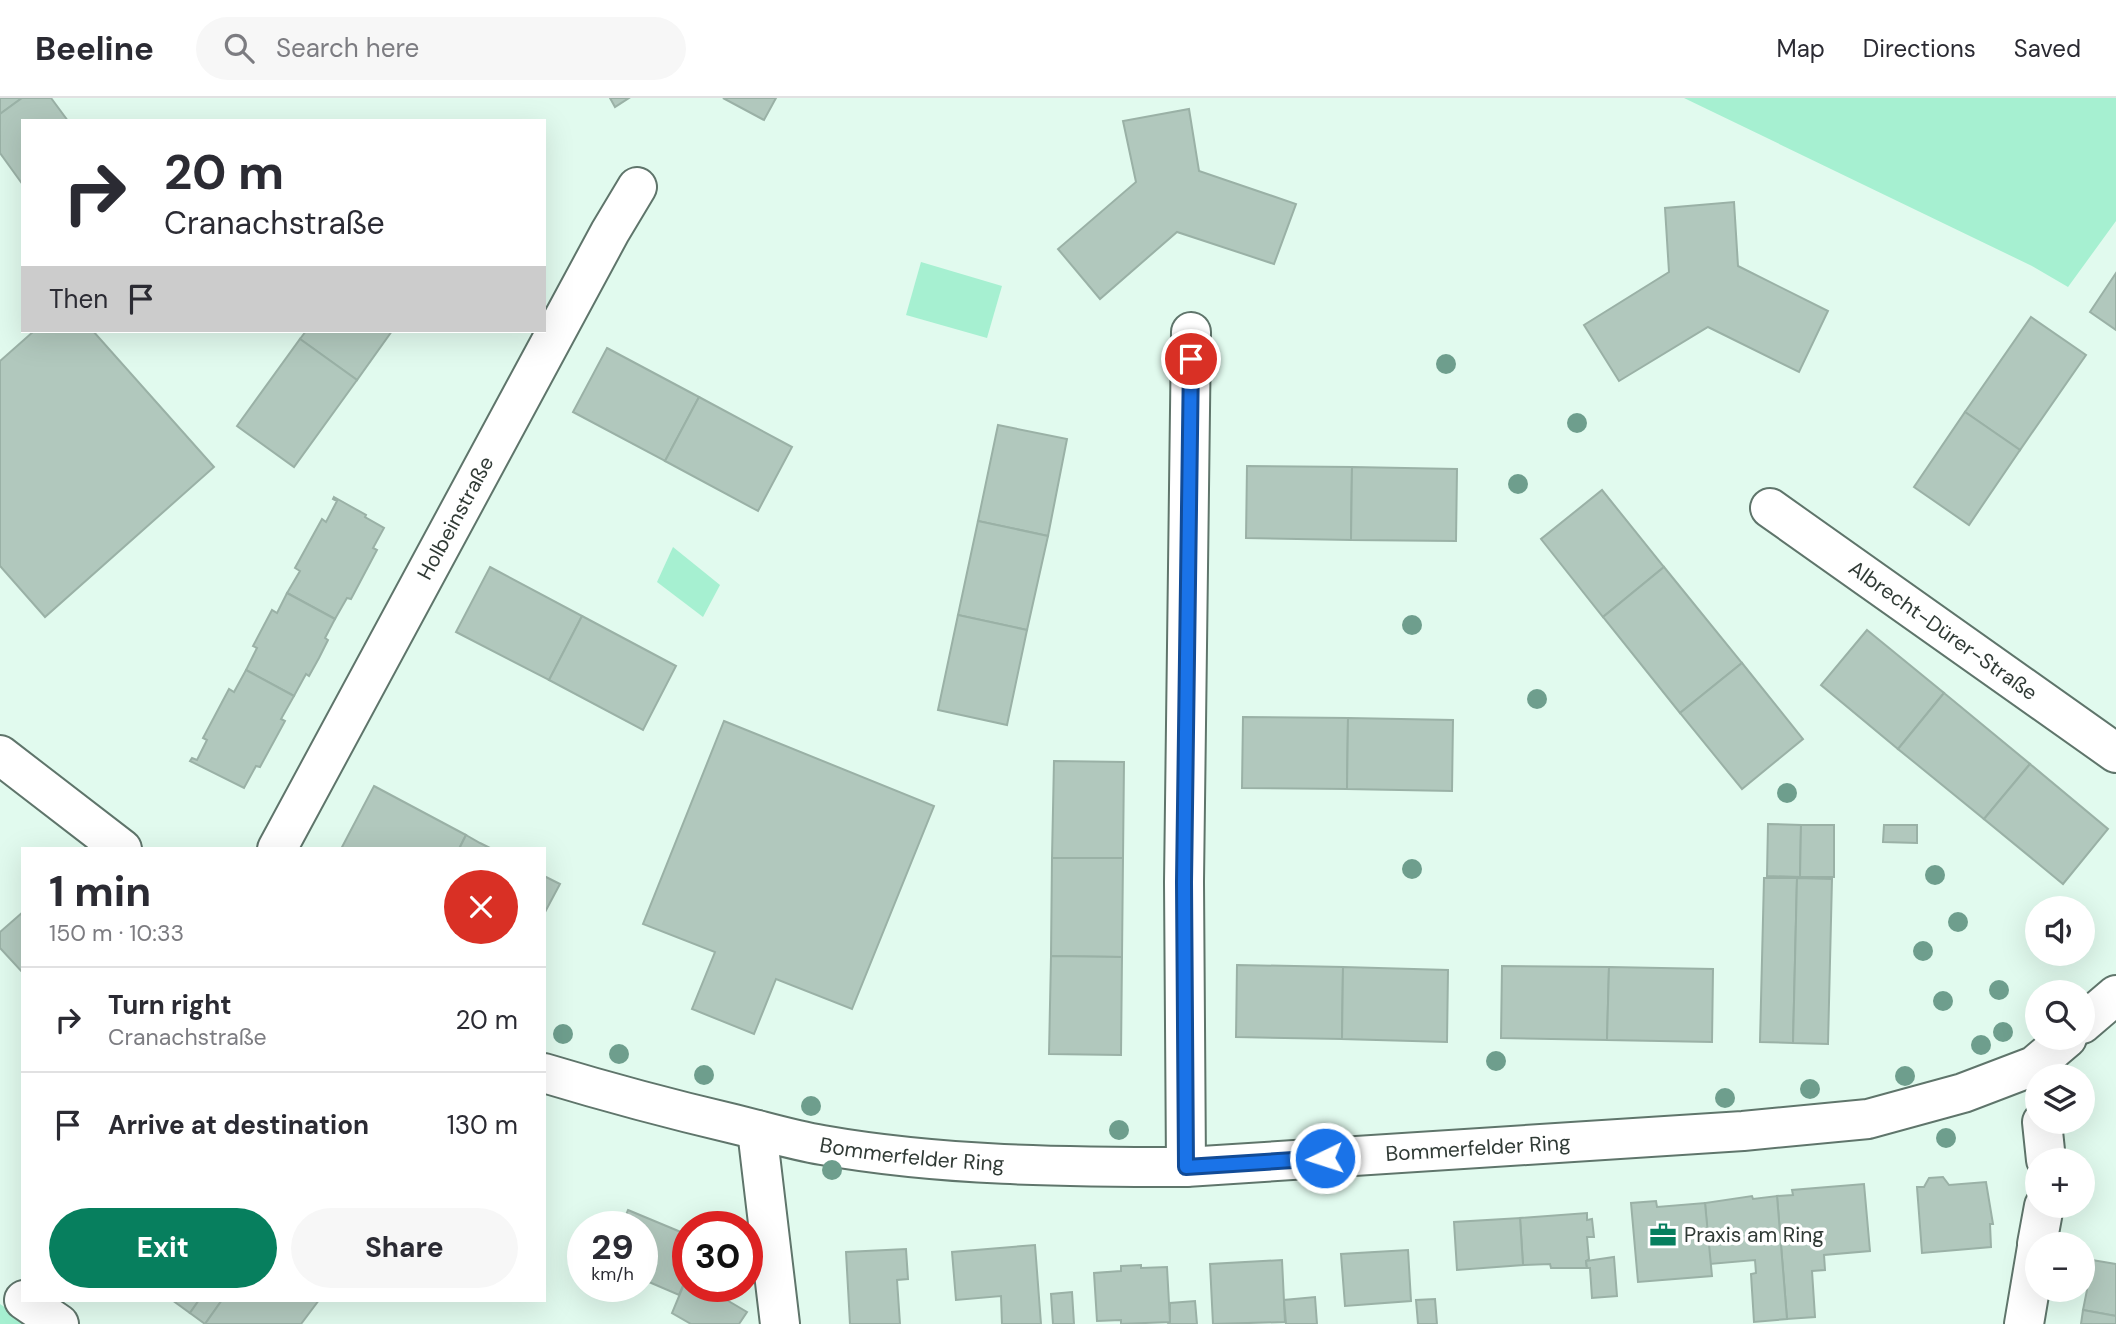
<!DOCTYPE html>
<html lang="en">
<head>
<meta charset="utf-8">
<style>
  :root { --surface:#fff; --page:#f7f7f7; --text:#2b2b33; --muted:#7c7c81; --line:#e1e1e2; --accent:#077f5e }
  body { margin:0; font-family:"DM Sans",sans-serif; background:var(--page); color:var(--text); height:100vh; display:flex; flex-direction:column; font-size:26px; white-space:nowrap }
  * { box-sizing:border-box; margin:0 }
  p { font-size:23px; color:var(--muted) }
  .icon { flex:none; width:38px; height:38px; fill:none; stroke:currentColor; stroke-width:2; stroke-linecap:round; stroke-linejoin:round }
  .map { position:relative; flex:1; overflow:hidden }
  .drawer { position:absolute; left:21px; top:749px; width:525px; height:455px; display:flex; flex-direction:column; background:var(--surface); border-radius:0px; box-shadow:0 7px 28px #0002 }
  .drawer>* { flex:none }
  .top-card { position:absolute; left:21px; top:21px; width:525px; height:214px; border-radius:0px; box-shadow:0 7px 28px #0002; background:#fff; color:var(--text); overflow:hidden }
  .buttons { position:absolute; left:2025px; top:798px; display:grid; gap:14px }
  .buttons a { display:grid; place-items:center; width:70px; height:70px; border-radius:50%; background:var(--surface); box-shadow:0 7px 28px #0002; font-size:35px }
  .speed { position:absolute; left:567px; top:1113px; display:flex; gap:14px; font-size:35px; font-weight:700; text-align:center }
  .speed>* { display:grid; place-content:center; width:91px; height:91px; border-radius:50%; background:var(--surface); box-shadow:0 7px 28px #0002; line-height:1 }
  .speed small { font-size:18px; font-weight:400 }
  .speed .limit { border:10px solid #d22; background:#fff; color:#111 }
  .pin { position:absolute; display:grid; place-items:center; width:60px; height:60px; color:#fff; margin:-30px; border:4px solid #fff; border-radius:50%; box-shadow:0 2px 7px #0007 }
  .me { position:absolute; width:77px; margin:-38px; rotate:266deg; stroke-linejoin:round; filter:drop-shadow(0 0 5px #0008) }
  .turn { display:flex; align-items:center; gap:24px; height:147px; padding:0 28px; font-size:32px }
  .turn .icon { width:91px; height:91px; stroke-width:2.5 }
  .turn b { display:block; font-size:49px; line-height:60px }
  .then { display:flex; align-items:center; height:66px; padding:0 28px; background:#0003; gap:14px; font-size:26px }
  .round { display:grid; place-items:center; flex:none; width:74px; height:74px; border-radius:37px; background:var(--page) }
  .head { display:flex; align-items:center; justify-content:space-between; height:119px; padding:0 28px }
  h1 { font-size:42px; font-weight:700; line-height:52px }
  .action { display:flex; gap:14px; margin-top:auto; padding:14px 28px }
  .action a { flex:1; height:80px; border-radius:42px; background:var(--accent); color:#fff; font-size:28px; font-weight:700; line-height:80px; text-align:center }
  .action a+a { background:var(--page); color:var(--text) }
  ul { padding:0; list-style:none }
  li { display:flex; align-items:center; gap:21px; height:105px; padding:0 28px; border-top:2px solid var(--line) }
  li div { flex:1 }
  li b { display:block; font-size:26px }
  li em { font-style:normal }
  header { display:flex; align-items:center; gap:42px; box-sizing:border-box; height:98px; padding:0 35px; background:var(--surface); border-bottom:2px solid var(--line) }
  header strong { font-size:33px }
  nav { display:flex; gap:38px; margin-inline-start:auto; font-size:24px }
  .search { width:490px; height:63px; background:var(--page); display:flex; align-items:center; gap:18px; box-sizing:border-box; padding:0 24px; border-radius:38px; color:var(--muted); font-size:26px }
  .map>svg:first-child { display:block }
  .green { fill:#a6f0d1 }
  .building { fill:#b1c8bd; stroke:#9ab1a6; stroke-width:2 }
  .lines { fill:none; stroke-linecap:round; stroke-linejoin:round }
  .minor-casing { stroke:#5f756b; stroke-width:42 }
  .minor { stroke:#fff; stroke-width:38 }
  .tree { fill:#6e9e8d }
  .route-casing { stroke:#114b97; stroke-width:18 }
  .route { stroke:#1a73e8; stroke-width:12 }
  .labels { text-anchor:middle; stroke-width:7; stroke-linejoin:round; paint-order:stroke }
  .street-label { font-size:21px; fill:#313b36; stroke:#fff }
  .poi-label { font-size:21px; fill:#313b36; stroke:#fff; text-anchor:start }
</style>
</head>
<body>
<header>
<strong>Beeline</strong>
<div class="search"><svg class="icon" aria-label="search" viewBox="0 0 24 24"><circle cx="10" cy="10" r="6"/><path d="M15 15l6 6"/></svg>Search here</div>
<nav><a>Map</a><a>Directions</a><a>Saved</a></nav>
</header>
<div class="map">
<svg width="2116" height="1226" viewBox="0 0 2116 1226">
  <rect width="100%" height="100%" fill="#e1faee"/>
  <g class="green">
    <polygon points="1684,0 2116,0 2116,123 2068,189 2032,168"/>
    <polygon points="921,164 1002,188 987,240 906,217"/>
    <polygon points="673,449 720,487 703,519 657,484"/>
    <polygon points="0,1206 30,1226 0,1226"/>
  </g>
  <g class="building">
    <polygon points="0,0 22,0 0,16"/>
    <polygon points="22,0 51,0 68,23 23,23 23,87 0,55 0,16"/>
    <polygon points="610,0 629,0 615,9"/>
    <polygon points="723,0 776,0 764,22"/>
    <polygon points="1189,11 1199,73 1296,106 1274,166 1177,134 1100,201 1058,151 1136,84 1123,23"/>
    <polygon points="1734,104 1738,168 1828,213 1799,274 1708,229 1619,283 1584,227 1669,174 1665,110"/>
    <polygon points="2116,175 2116,232 2090,214"/>
    <polygon points="2031,219 2086,257 2020,352 1965,314"/>
    <polygon points="34,233 93,233 214,369 45,519 0,468 0,263"/>
    <polygon points="306,233 392,233 357,282 300,241"/>
    <polygon points="300,241 357,282 294,369 237,328"/>
    <polygon points="607,250 699,299 665,363 573,314"/>
    <polygon points="699,299 792,349 758,413 665,363"/>
    <polygon points="1965,314 2020,352 1969,427 1914,389"/>
    <polygon points="998,327 1067,341 1048,438 978,423"/>
    <polygon points="1247,368 1352,369 1351,442 1246,440"/>
    <polygon points="1352,369 1457,371 1456,443 1351,442"/>
    <polygon points="1602,392 1664,469 1603,519 1541,441"/>
    <polygon points="334,399 366,417 365,419 384,430 373,450 377,452 351,501 347,500 335,521 287,495 300,473 295,470 322,421 326,424 337,403 333,401"/>
    <polygon points="978,423 1048,438 1027,532 958,517"/>
    <polygon points="490,469 582,518 549,582 456,534"/>
    <polygon points="1664,469 1742,565 1680,615 1603,519"/>
    <polygon points="287,495 335,521 325,540 328,542 319,560 309,578 306,576 294,598 246,572 257,550 253,548 272,512 277,515"/>
    <polygon points="958,517 1027,532 1007,627 938,612"/>
    <polygon points="582,518 676,568 643,632 549,582"/>
    <polygon points="1867,532 1944,595 1898,651 1821,587"/>
    <polygon points="1742,565 1803,641 1742,691 1680,615"/>
    <polygon points="246,572 294,598 281,621 285,623 260,669 256,668 244,690 190,663 192,660 197,662 207,642 203,640 229,591 234,594"/>
    <polygon points="1944,595 2030,666 1984,721 1898,651"/>
    <polygon points="1243,619 1348,620 1347,691 1242,690"/>
    <polygon points="1348,620 1453,622 1452,693 1347,691"/>
    <polygon points="724,623 934,708 852,911 776,881 754,936 692,911 715,854 643,826"/>
    <polygon points="1054,663 1124,664 1123,760 1052,760"/>
    <polygon points="2030,666 2108,731 2063,786 1984,721"/>
    <polygon points="374,688 466,737 459,751 341,751"/>
    <polygon points="1768,726 1801,727 1800,779 1767,778"/>
    <polygon points="1801,727 1834,727 1834,779 1800,779"/>
    <polygon points="1884,727 1917,727 1917,745 1883,744"/>
    <polygon points="466,737 480,745 492,751 459,751"/>
    <polygon points="1052,760 1123,760 1122,859 1051,858"/>
    <polygon points="544,778 560,786 544,816"/>
    <polygon points="1764,780 1797,780 1793,945 1760,944"/>
    <polygon points="1797,780 1832,781 1828,946 1793,945"/>
    <polygon points="23,814 23,875 0,850 0,834"/>
    <polygon points="1051,858 1122,859 1121,957 1049,956"/>
    <polygon points="1237,867 1343,869 1342,941 1236,939"/>
    <polygon points="1502,868 1609,869 1607,942 1501,940"/>
    <polygon points="1343,869 1448,872 1447,944 1342,941"/>
    <polygon points="1609,869 1713,871 1712,944 1607,942"/>
    <polygon points="1943,1079 1949,1087 1986,1084 1993,1126 1990,1126 1991,1149 1922,1155 1917,1089 1924,1089 1929,1080"/>
    <polygon points="1864,1086 1870,1153 1824,1157 1825,1172 1812,1173 1815,1219 1787,1221 1777,1098 1793,1097 1792,1092"/>
    <polygon points="1752,1098 1753,1101 1777,1098 1787,1221 1754,1224 1751,1176 1756,1175 1755,1162 1710,1166 1705,1105"/>
    <polygon points="1656,1103 1657,1109 1705,1105 1712,1178 1638,1184 1631,1105"/>
    <polygon points="628,1112 688,1137 688,1176 679,1197 642,1181 642,1129 621,1129"/>
    <polygon points="1587,1115 1587,1122 1592,1121 1594,1139 1587,1139 1589,1161 1586,1163 1587,1170 1551,1170 1550,1166 1523,1167 1520,1120"/>
    <polygon points="1520,1120 1523,1167 1457,1172 1454,1124"/>
    <polygon points="1035,1147 1041,1226 1002,1226 1001,1198 956,1202 952,1154"/>
    <polygon points="906,1151 908,1181 897,1182 900,1226 850,1226 846,1154"/>
    <polygon points="1408,1152 1411,1203 1345,1208 1341,1156"/>
    <polygon points="1614,1159 1617,1198 1592,1200 1590,1170 1587,1170 1586,1163"/>
    <polygon points="1282,1162 1285,1224 1213,1226 1210,1166"/>
    <polygon points="2092,1162 2116,1166 2116,1218 2083,1212 2087,1192 2082,1189 2086,1166 2091,1167"/>
    <polygon points="1141,1167 1141,1170 1167,1169 1170,1224 1121,1226 1121,1222 1097,1223 1094,1175 1121,1173 1121,1168"/>
    <polygon points="687,1179 688,1188 703,1188 747,1214 739,1226 691,1226 672,1215"/>
    <polygon points="1072,1194 1074,1226 1053,1226 1051,1196"/>
    <polygon points="1315,1199 1317,1226 1286,1226 1284,1202"/>
    <polygon points="1435,1201 1437,1226 1418,1226 1416,1202"/>
    <polygon points="172,1202 199,1202 190,1215"/>
    <polygon points="199,1202 222,1202 205,1226 190,1215"/>
    <polygon points="222,1202 319,1202 301,1226 205,1226"/>
    <polygon points="1195,1203 1197,1226 1168,1226 1170,1224 1170,1205"/>
    <polygon points="2083,1212 2116,1218 2116,1226 2081,1226"/>
  </g>
  <g class="lines">
    <defs>
      <g id="minor">
        <path id="s1" d="M1770,410L2116,655"/>
        <polyline points="0,657 122,751"/>
        <path id="s2" d="M277,751L610,134L637,89"/>
        <polyline points="2082,926 2116,897"/>
        <path id="s3" d="M544,975C607,994 670,1011 734,1026C763,1033 792,1042 822,1047C941,1068 1065,1069 1186,1069L1743,1033L1868,1021L1963,995L2034,968L2067,940"/>
        <polyline points="2042,1024 2046,1062"/>
        <polyline points="757,1032 780,1226"/>
        <polyline points="1186,1069 1184,784 1191,234"/>
        <polyline points="2037,1146 2044,1108"/>
        <polyline points="24,1202 59,1226"/>
        <polyline points="2024,1226 2037,1149"/>
      </g>
    </defs>
    <use href="#minor" class="minor-casing"/>
    <use href="#minor" class="minor"/>
  </g>
  <g class="tree">
    <circle cx="1446" cy="266" r="10"/>
    <circle cx="1577" cy="325" r="10"/>
    <circle cx="1518" cy="386" r="10"/>
    <circle cx="1412" cy="527" r="10"/>
    <circle cx="1537" cy="601" r="10"/>
    <circle cx="1787" cy="695" r="10"/>
    <circle cx="1412" cy="771" r="10"/>
    <circle cx="1935" cy="777" r="10"/>
    <circle cx="1958" cy="824" r="10"/>
    <circle cx="1923" cy="853" r="10"/>
    <circle cx="1999" cy="892" r="10"/>
    <circle cx="1943" cy="903" r="10"/>
    <circle cx="2003" cy="934" r="10"/>
    <circle cx="563" cy="936" r="10"/>
    <circle cx="1981" cy="947" r="10"/>
    <circle cx="619" cy="956" r="10"/>
    <circle cx="1496" cy="963" r="10"/>
    <circle cx="704" cy="977" r="10"/>
    <circle cx="1905" cy="978" r="10"/>
    <circle cx="1810" cy="991" r="10"/>
    <circle cx="1725" cy="1000" r="10"/>
    <circle cx="811" cy="1008" r="10"/>
    <circle cx="1119" cy="1032" r="10"/>
    <circle cx="1946" cy="1040" r="10"/>
    <circle cx="832" cy="1072" r="10"/>
  </g>
  <g class="lines">
    <defs>
      <polyline id="route" points="1191,261 1184,784 1186,1069 1325,1060"/>
    </defs>
    <use href="#route" class="route-casing"/>
    <use href="#route" class="route"/>
  </g>
  <defs>
    <symbol id="office-bare" viewBox="-9 -9 18 18"><path d="M-6-3h4V-5.5h4V-3h4V5H-6ZM-1-4.5V-3h2v-1.5ZM-6 0V1H6V0Z" fill="#077f5e" stroke="#fff" stroke-width="2.5" paint-order="stroke"/></symbol>
  </defs>
  <g fill-rule="evenodd">
    <use href="#office-bare" x="1644" y="1118" width="38" height="38"/>
  </g>
  <g class="labels">
    <g class="street-label">
      <text dy="7" stroke="none"><textPath href="#s2" startOffset="376">Holbeinstraße</textPath></text>
      <text dy="7" stroke="none"><textPath href="#s1" startOffset="212">Albrecht-Dürer-Straße</textPath></text>
      <text dy="7" stroke="none"><textPath href="#s3" startOffset="945">Bommerfelder Ring</textPath></text>
      <text dy="7" stroke="none"><textPath href="#s3" startOffset="378">Bommerfelder Ring</textPath></text>
    </g>
    <g class="poi-label">
      <text x="1684" y="1144">Praxis am Ring</text>
    </g>
  </g>
</svg>
<div class="buttons">
<a><svg class="icon" aria-label="sound" viewBox="0 0 24 24"><path d="M4 9h4l5-4v14l-5-4H4zM17 9q2 3 0 6"/></svg></a>
<a><svg class="icon" aria-label="search" viewBox="0 0 24 24"><circle cx="10" cy="10" r="6"/><path d="M15 15l6 6"/></svg></a>
<a><svg class="icon" aria-label="layers" viewBox="0 0 24 24"><path d="M12 4l9 5-9 5-9-5zM3 14l9 5 9-5"/></svg></a>
<a>+</a>
<a>−</a>
</div>
<div class="speed"><div>29<small>km/h</small></div><div class="limit">30</div></div>
<div class="pin" style="left:1191px;top:261px;background:#d93025"><svg class="icon" aria-label="arrive" viewBox="0 0 24 24"><path d="M6 21V4h12l-3 4 3 4H6"/></svg></div>
<svg class="me" style="left:1325px;top:1060px" viewBox="-20 -20 40 40"><circle r="17" fill="#1a73e8" stroke="#fff" stroke-width="3"/><path d="M0-11L8 9 0 5-8 9z" fill="#fff"/></svg>
<div class="top-card">
<div class="turn"><svg class="icon" aria-label="right" viewBox="0 0 24 24"><path d="M7 20v-9h11M14 6l5 5-5 5"/></svg><div><b>20 m</b>Cranachstraße</div></div>
<div class="then">Then<svg class="icon" aria-label="arrive" viewBox="0 0 24 24"><path d="M6 21V4h12l-3 4 3 4H6"/></svg></div>
</div>
<section class="drawer">
<div class="head"><div><h1>1 min</h1><p>150 m · 10:33</p></div><a class="round" style="background:#d93025;color:#fff"><svg class="icon" aria-label="close" viewBox="0 0 24 24"><path d="M6 6l12 12M18 6L6 18"/></svg></a></div>
<ul>
<li><svg class="icon" aria-label="right" viewBox="0 0 24 24"><path d="M7 20v-9h11M14 6l5 5-5 5"/></svg><div><b>Turn right</b><p>Cranachstraße</p></div><em>20 m</em></li>
<li><svg class="icon" aria-label="arrive" viewBox="0 0 24 24"><path d="M6 21V4h12l-3 4 3 4H6"/></svg><div><b>Arrive at destination</b></div><em>130 m</em></li>
</ul>
<div class="action"><a>Exit</a><a>Share</a></div>
</section>
</div>
</body>
</html>
